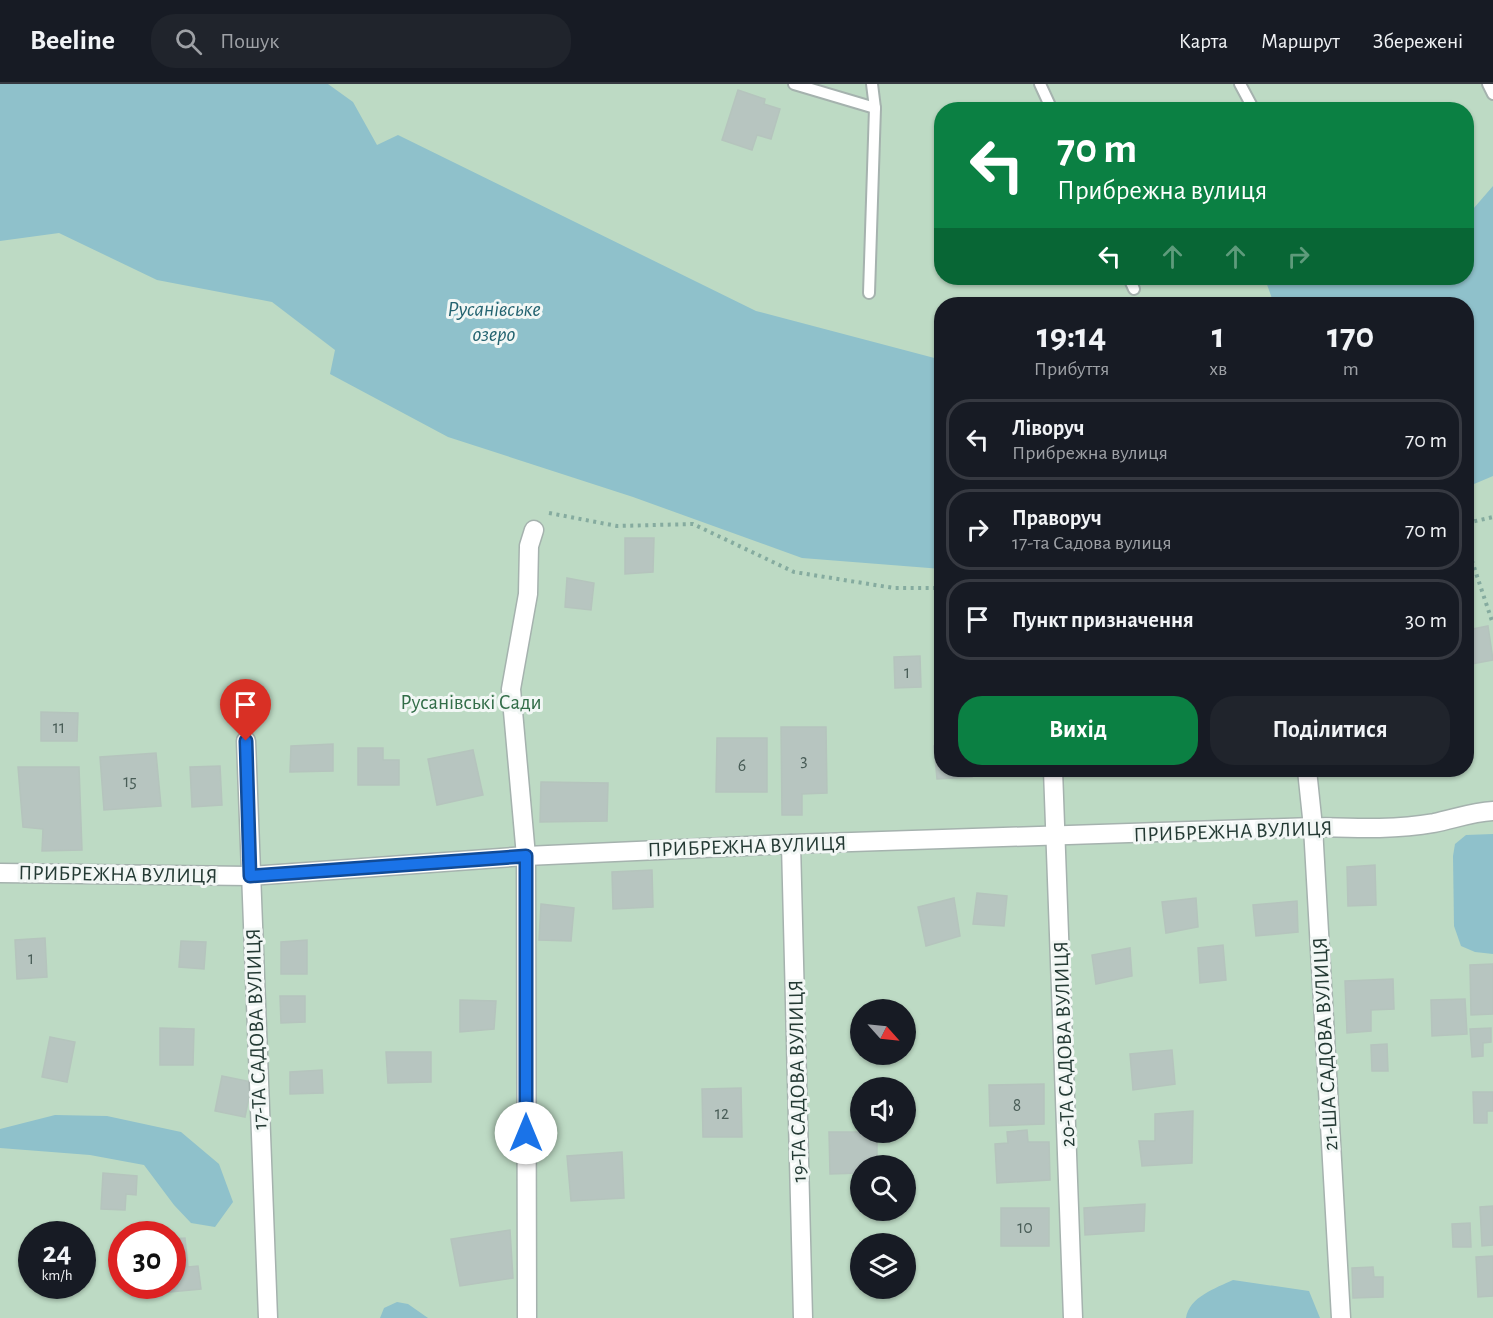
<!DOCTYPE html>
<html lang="uk">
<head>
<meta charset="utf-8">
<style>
  :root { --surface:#171b24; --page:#20242c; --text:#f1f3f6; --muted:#9ea1a6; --line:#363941; --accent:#0b8043 }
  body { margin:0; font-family:"Alegreya Sans",sans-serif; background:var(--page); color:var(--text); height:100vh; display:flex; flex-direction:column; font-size:22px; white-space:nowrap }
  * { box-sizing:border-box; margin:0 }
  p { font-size:20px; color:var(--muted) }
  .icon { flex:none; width:33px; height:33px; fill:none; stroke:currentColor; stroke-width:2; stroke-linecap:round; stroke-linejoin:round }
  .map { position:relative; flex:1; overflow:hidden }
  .drawer { position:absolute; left:934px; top:213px; width:540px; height:480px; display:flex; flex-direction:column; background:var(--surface); border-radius:24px; box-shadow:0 2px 4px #0004 }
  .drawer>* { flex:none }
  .hud { position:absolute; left:934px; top:18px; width:540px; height:183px; border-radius:24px; box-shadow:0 2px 4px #0004; background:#0b8043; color:#fff; overflow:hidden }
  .needle { width:39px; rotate:117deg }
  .controls { position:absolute; left:850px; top:915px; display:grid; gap:12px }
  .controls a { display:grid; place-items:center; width:66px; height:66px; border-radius:50%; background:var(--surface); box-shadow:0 2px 4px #0004; font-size:30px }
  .speed { position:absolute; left:18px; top:1137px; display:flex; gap:12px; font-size:30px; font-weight:700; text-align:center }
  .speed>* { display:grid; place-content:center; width:78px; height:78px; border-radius:50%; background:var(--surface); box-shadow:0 2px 4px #0004; line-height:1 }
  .speed small { font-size:15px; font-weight:400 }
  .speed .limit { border:9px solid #d22; background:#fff; color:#111 }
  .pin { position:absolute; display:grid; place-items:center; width:51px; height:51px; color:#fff; margin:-62px -26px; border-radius:50% 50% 50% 0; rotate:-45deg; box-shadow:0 0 6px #0007 }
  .pin .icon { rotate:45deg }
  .me { position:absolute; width:66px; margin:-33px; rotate:0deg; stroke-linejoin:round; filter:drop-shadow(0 0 4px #0008) }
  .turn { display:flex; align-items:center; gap:21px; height:126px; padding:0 24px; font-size:27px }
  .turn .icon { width:78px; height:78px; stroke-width:2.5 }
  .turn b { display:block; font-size:42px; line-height:51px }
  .lanes { display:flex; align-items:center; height:57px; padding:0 24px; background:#0003; justify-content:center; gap:30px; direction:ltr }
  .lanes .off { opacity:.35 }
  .eta { display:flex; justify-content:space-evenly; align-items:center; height:102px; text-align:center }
  .eta b { font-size:36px; font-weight:700; line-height:42px }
  .primary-button { display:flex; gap:12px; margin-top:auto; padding:12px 24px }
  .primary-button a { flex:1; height:69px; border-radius:24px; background:var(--accent); color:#fff; font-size:24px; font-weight:700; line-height:69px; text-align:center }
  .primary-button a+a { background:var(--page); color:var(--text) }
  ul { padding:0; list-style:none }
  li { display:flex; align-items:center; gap:18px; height:81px; margin:0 12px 9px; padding:0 12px; border:3px solid var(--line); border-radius:24px }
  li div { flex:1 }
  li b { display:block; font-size:22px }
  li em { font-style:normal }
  header { display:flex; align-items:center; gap:36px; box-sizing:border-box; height:84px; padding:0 30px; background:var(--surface); border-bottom:2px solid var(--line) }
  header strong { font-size:28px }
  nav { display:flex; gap:33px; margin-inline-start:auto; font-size:21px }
  .search { width:420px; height:54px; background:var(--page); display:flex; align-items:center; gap:15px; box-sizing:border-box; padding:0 21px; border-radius:24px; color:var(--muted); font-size:22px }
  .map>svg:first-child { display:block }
  .green { fill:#bddac4; fill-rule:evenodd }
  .water { fill:#8fc1cb }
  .building { fill:#b7c5c0; stroke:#b5c4bd; stroke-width:1.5 }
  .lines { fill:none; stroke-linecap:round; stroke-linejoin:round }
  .lane-casing { stroke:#a5b2ae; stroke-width:14 }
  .street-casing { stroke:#a5b2ae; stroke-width:21 }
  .path { stroke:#85ab9f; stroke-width:4; stroke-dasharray:3 4.5; stroke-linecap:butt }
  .lane { stroke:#fff; stroke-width:10 }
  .street { stroke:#fff; stroke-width:18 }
  .route-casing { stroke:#114b97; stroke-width:15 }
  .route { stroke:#1a73e8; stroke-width:10 }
  .labels { text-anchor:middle; stroke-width:6; stroke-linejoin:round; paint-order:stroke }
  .number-label { font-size:18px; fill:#495d57 }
  .park-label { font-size:21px; fill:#326d48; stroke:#f2f7f5 }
  .street-label { font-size:21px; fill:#243a34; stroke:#f2f7f5 }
  .water-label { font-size:22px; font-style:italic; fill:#236370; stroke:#f2f7f5 }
</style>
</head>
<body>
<header>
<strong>Beeline</strong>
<div class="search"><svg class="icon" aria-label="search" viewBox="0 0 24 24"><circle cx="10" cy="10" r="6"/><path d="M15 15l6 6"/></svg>Пошук</div>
<nav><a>Карта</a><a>Маршрут</a><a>Збережені</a></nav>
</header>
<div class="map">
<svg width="1493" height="1234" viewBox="0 0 1493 1234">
  <rect width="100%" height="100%" fill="#e2ebe7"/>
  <path class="green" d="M0,0H1493V1234H0ZM942,26H1467V194H942ZM942,220H1467V686H942ZM861,926H906V970H861ZM861,1004H906V1048H861ZM861,1082H906V1126H861ZM32,1150H82V1202H32ZM122,1150H172V1202H122ZM861,1160H906V1204H861Z"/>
  <g class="water">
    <polygon points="0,0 328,0 353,18 377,61 398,51 756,227 942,276 942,485 802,474 633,413 448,353 330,290 335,266 272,218 157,196 59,149 0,157"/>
    <polygon points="1493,102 1493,392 1467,403 1467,220 1274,220 1265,195 1269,194 1467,194 1467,132"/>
    <polygon points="1493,750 1493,870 1475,868 1461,862 1454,842 1453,772 1455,760 1466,751"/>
    <polygon points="55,1031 107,1032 181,1048 219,1080 233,1118 215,1143 191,1139 174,1121 144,1081 90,1071 0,1064 0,1045"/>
    <path d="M1233,1196L1309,1207L1320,1234H1186C1189,1213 1216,1204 1233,1196Z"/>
    <polygon points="397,1218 408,1220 428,1234 380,1234 384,1224"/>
  </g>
  <g class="building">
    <polygon points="738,6 765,15 764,20 780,25 771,55 757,51 752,66 722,56"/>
    <polygon points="625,454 654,454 653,488 625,490"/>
    <polygon points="567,494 594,499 591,526 565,523"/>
    <polygon points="1488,542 1493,576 1471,580 1467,546"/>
    <polygon points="920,572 921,603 895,604 894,573"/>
    <polygon points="41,628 78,629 77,657 41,657"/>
    <polygon points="781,643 826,643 827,709 802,710 802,731 782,731"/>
    <polygon points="717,654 767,654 767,708 716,708"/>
    <polygon points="333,660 333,687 290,688 291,662"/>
    <polygon points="942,661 942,686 971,686 972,693 937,695 934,662"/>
    <polygon points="358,664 383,664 383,676 399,676 399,701 358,701"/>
    <polygon points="473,666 483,711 437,721 428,675"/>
    <polygon points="156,669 161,722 104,726 100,673"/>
    <polygon points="220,682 222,721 192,723 190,683"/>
    <polygon points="18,683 79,683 82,766 42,767 43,745 23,743"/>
    <polygon points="541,698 608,699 607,737 540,738"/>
    <polygon points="1375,781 1376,821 1348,822 1347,783"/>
    <polygon points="652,786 653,823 613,825 612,788"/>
    <polygon points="977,809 1007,812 1004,842 973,840"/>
    <polygon points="954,814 960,852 926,862 918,823"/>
    <polygon points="1196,814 1198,843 1166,849 1162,818"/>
    <polygon points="1297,817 1298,848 1256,852 1253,821"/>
    <polygon points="541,820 574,824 571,857 539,856"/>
    <polygon points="45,854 47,893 17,895 15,856"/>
    <polygon points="307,856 307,890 281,890 281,858"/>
    <polygon points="181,857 206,858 204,885 179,883"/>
    <polygon points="1223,861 1226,896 1200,899 1198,864"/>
    <polygon points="1130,864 1132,892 1096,900 1092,871"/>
    <polygon points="1493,880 1493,930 1471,931 1470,881"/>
    <polygon points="1393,895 1394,925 1371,926 1371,947 1347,949 1345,897"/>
    <polygon points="280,912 305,912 305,938 281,939"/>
    <polygon points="1465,915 1467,950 1432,952 1431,916"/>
    <polygon points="460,916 496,917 494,945 460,948"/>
    <polygon points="160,944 194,945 193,981 160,981"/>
    <polygon points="1491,944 1491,958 1483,959 1483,972 1472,973 1470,945"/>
    <polygon points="50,953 75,958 67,998 42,993"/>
    <polygon points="1387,960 1388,987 1372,987 1371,961"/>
    <polygon points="1172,966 1175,1000 1133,1006 1130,970"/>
    <polygon points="386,968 431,968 431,998 388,999"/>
    <polygon points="322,986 323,1009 290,1010 290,988"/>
    <polygon points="222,992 252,998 245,1033 215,1027"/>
    <polygon points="1044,1000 1044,1040 990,1042 989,1001"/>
    <polygon points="741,1004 742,1053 703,1053 702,1005"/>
    <polygon points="1473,1008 1493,1008 1493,1027 1487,1027 1487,1039 1474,1039"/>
    <polygon points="1193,1027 1192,1079 1142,1082 1139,1057 1155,1057 1155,1030"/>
    <polygon points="1027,1046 1028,1058 1049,1058 1050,1096 997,1099 995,1060 1008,1059 1007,1048"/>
    <polygon points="829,1048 877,1048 877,1082 861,1082 861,1089 830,1090"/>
    <polygon points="622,1068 624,1114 571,1117 567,1072"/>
    <polygon points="103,1089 137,1092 136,1111 126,1110 125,1126 101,1125"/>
    <polygon points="1145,1120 1144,1147 1085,1151 1084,1124"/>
    <polygon points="1493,1122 1493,1161 1482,1162 1480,1123"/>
    <rect x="1001" y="1124" width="48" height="38"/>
    <polygon points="1470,1139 1471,1163 1453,1163 1452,1140"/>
    <polygon points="510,1146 513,1194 460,1202 451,1155"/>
    <polygon points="185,1154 188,1183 198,1182 201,1205 138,1211 137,1202 172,1202 172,1155"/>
    <polygon points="1493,1172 1493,1212 1478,1213 1476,1173"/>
    <polygon points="1373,1183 1374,1193 1383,1193 1383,1213 1353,1214 1352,1184"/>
  </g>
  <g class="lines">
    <defs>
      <g id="lane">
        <polyline points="794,0 875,24"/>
        <polyline points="1040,0 1052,26"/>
        <polyline points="1240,0 1254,26"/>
        <polyline points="1488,0 1493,10"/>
        <polyline points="1129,194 1134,205"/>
        <polyline points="869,209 875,24 872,0"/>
      </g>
      <g id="street">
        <polyline points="246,657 268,1234"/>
        <polyline points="1053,686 1073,1234"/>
        <polyline points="1307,686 1313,743 1341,1234"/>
        <polyline points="791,760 803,1234"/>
        <path d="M0,789L250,792L526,772L791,760L1313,743C1353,744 1394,746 1434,739C1454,735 1472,728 1493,727"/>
        <polyline points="527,1234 526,772 511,605 528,510 529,462 534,446"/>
      </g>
    </defs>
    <use href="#lane" class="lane-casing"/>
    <use href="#street" class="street-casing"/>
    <g class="path">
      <polyline points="549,429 617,442 693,440 794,488 894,504 942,504"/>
      <polyline points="1467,439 1493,433"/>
      <polyline points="1467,462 1493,540"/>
    </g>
    <use href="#lane" class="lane"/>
    <use href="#street" class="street"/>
  </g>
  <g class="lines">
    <defs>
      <polyline id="route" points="246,657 250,792 526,772 526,1049"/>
    </defs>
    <use href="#route" class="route-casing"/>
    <use href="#route" class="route"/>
  </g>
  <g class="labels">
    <g class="number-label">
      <text x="907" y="594">1</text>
      <text x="59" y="649">11</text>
      <text x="804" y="682">3</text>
      <text x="742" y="687">6</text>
      <text x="130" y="703">15</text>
      <text x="31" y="880">1</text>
      <text x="1017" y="1027">8</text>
      <text x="722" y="1035">12</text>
      <text x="1025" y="1149">10</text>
    </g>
    <g class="park-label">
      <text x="471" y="625">Русанівські Сади</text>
    </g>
    <g class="street-label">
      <text transform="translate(1233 747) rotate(-2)" y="7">ПРИБРЕЖНА ВУЛИЦЯ</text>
      <text transform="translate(747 762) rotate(-2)" y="7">ПРИБРЕЖНА ВУЛИЦЯ</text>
      <text transform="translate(118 790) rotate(1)" y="7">ПРИБРЕЖНА ВУЛИЦЯ</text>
      <text transform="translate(256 945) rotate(-92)" y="7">17-ТА САДОВА ВУЛИЦЯ</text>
      <text transform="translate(1064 960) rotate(-92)" y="7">20-ТА САДОВА ВУЛИЦЯ</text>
      <text transform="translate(1325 960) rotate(-93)" y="7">21-ША САДОВА ВУЛИЦЯ</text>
      <text transform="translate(797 997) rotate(-91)" y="7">19-ТА САДОВА ВУЛИЦЯ</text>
    </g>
    <g class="water-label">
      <text x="494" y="232">Русанівське<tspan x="494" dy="25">озеро</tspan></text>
    </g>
  </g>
</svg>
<div class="controls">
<a><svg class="needle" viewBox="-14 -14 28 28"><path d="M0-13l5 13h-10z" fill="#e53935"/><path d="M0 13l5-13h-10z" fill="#9ea1a6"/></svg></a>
<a><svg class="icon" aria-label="sound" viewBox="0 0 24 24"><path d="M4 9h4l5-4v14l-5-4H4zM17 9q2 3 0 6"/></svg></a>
<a><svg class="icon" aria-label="search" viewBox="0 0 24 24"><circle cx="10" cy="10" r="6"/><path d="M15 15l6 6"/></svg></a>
<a><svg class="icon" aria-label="layers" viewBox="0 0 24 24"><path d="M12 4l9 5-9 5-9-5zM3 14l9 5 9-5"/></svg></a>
</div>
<div class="speed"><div>24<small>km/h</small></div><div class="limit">30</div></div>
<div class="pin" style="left:246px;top:657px;background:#d93025"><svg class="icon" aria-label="arrive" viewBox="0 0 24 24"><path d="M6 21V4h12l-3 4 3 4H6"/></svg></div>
<svg class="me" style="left:526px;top:1049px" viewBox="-20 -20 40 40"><circle r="19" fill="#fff"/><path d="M0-13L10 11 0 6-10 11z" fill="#1a73e8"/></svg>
<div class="hud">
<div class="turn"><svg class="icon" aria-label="left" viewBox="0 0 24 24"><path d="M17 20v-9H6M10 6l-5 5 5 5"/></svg><div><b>70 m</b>Прибрежна вулиця</div></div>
<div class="lanes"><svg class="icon" aria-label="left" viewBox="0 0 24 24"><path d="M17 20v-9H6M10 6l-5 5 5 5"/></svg><svg class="icon off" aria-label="ahead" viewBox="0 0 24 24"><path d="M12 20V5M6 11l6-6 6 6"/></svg><svg class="icon off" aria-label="ahead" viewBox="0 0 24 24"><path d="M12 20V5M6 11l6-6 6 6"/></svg><svg class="icon off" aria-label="right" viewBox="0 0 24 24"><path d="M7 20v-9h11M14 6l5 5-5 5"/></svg></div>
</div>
<section class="drawer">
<div class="eta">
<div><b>19:14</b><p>Прибуття</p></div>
<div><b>1</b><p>хв</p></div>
<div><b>170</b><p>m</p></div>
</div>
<ul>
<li><svg class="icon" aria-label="left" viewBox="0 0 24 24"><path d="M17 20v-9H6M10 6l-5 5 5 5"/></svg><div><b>Ліворуч</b><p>Прибрежна вулиця</p></div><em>70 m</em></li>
<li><svg class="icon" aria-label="right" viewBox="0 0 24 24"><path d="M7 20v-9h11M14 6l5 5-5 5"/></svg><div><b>Праворуч</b><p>17-та Садова вулиця</p></div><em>70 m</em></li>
<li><svg class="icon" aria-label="arrive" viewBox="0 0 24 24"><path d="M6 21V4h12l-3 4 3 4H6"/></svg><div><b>Пункт призначення</b></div><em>30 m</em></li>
</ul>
<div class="primary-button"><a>Вихід</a><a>Поділитися</a></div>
</section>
</div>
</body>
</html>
